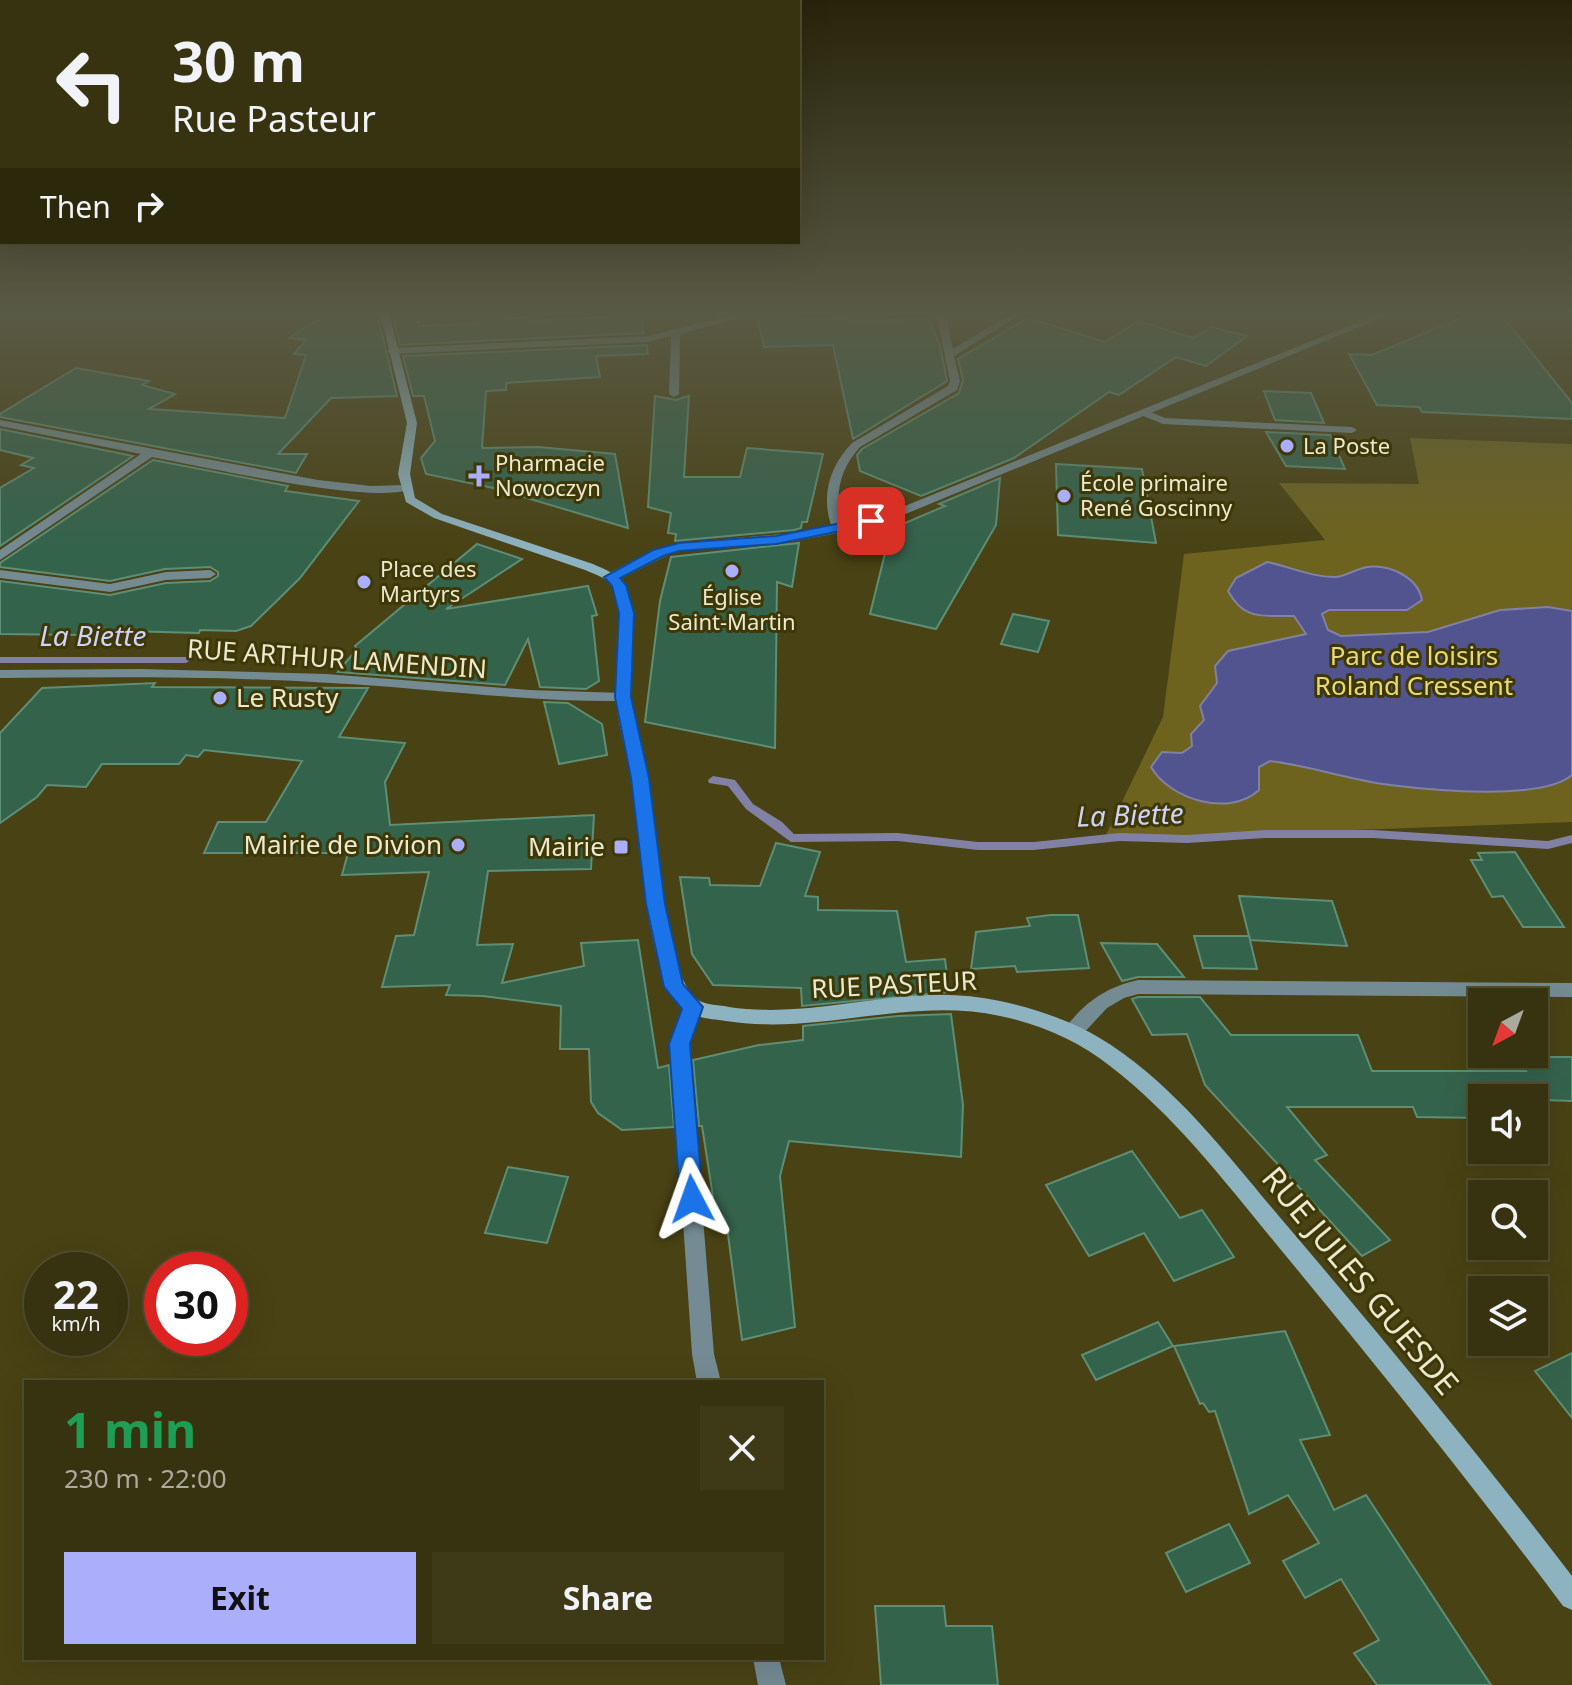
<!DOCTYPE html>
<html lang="en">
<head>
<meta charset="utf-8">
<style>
  :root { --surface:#37320f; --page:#3e3a18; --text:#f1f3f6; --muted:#aaaa9e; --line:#514d2f; --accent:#abaffb }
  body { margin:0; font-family:"Noto Sans",sans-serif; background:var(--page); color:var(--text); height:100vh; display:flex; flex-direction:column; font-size:30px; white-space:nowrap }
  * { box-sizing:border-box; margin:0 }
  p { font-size:26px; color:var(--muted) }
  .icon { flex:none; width:44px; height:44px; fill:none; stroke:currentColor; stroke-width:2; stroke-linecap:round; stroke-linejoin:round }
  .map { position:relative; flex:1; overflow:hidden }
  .side { position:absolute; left:24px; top:1380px; width:800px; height:280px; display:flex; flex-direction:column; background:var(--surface); border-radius:0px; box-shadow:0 8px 32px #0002,0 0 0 2px var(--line) }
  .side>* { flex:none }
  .top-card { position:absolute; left:0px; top:0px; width:800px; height:244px; box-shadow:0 8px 32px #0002,0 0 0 2px var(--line); background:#37320f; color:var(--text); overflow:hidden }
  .needle { width:52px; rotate:221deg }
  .controls { position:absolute; left:1468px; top:988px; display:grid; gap:16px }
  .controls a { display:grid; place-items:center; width:80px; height:80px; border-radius:0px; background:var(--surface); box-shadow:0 8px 32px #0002,0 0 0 2px var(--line); font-size:40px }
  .speed { position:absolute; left:24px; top:1252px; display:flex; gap:16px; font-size:40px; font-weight:700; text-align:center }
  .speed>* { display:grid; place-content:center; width:104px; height:104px; border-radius:50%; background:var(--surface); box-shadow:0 8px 32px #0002,0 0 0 2px var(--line); line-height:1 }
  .speed small { font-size:20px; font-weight:400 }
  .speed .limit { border:12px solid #d22; background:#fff; color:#111 }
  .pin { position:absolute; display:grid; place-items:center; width:68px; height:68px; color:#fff; margin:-34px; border-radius:16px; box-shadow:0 4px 12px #0006 }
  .me { position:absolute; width:88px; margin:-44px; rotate:356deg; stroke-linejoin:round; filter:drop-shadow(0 0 6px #0008) }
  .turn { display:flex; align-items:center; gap:28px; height:168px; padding:0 40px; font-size:36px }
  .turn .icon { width:104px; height:104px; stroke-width:2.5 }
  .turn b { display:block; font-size:56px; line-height:68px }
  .then { display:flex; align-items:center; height:76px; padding:0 40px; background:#0003; gap:16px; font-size:30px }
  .round { display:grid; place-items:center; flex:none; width:84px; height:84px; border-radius:0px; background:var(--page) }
  .summary { display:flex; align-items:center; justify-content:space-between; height:136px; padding:0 40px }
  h1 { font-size:48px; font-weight:700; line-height:60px; color:#1e9e55 }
  .cta { display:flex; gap:16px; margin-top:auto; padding:16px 40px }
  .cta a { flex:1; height:92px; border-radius:0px; background:var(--accent); color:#111; font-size:32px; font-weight:700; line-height:92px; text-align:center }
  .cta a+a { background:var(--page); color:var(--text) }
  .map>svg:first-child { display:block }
  .green { fill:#6d631f }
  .water { fill:#525490; stroke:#8081a4; stroke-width:2 }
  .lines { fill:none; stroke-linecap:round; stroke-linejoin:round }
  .stream { fill:#8081a4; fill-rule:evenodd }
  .building { fill:#34634c; stroke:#5e8e75; stroke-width:2 }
  .lane { fill:#748b93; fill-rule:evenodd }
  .street { fill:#748b93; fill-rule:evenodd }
  .secondary { fill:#8eb3c0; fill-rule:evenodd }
  .route { fill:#1a73e8; stroke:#114b97; stroke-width:2 }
  .poi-dot { fill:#abaffb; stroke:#3e3807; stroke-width:3 }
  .labels { text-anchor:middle; stroke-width:6; stroke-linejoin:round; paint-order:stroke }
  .far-poi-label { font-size:22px; fill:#ece9d1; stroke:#3e3807; text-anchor:start }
  .park-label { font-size:26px; fill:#eada73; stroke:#3e3807 }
  .street-label { font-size:26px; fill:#ece9d1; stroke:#3e3807 }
  .poi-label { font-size:26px; fill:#ece9d1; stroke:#3e3807; text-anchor:end }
  .water-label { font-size:28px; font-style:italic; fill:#d0d3f8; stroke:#3e3807 }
  .near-street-label { font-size:32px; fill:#ece9d1; stroke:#3e3807 }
</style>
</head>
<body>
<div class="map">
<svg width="1572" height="1685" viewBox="0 0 1572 1685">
  <rect width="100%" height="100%" fill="#494214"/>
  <polygon class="green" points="1410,438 1572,444 1572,822 1104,839 1163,717 1184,554 1325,540 1279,483 1419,484"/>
  <path class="water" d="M1267,562C1288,566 1314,578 1336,577C1346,576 1356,569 1367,567C1389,564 1418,577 1422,600L1407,610H1329L1322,614L1328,630L1341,636L1428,632L1500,610L1548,607L1572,611V775C1542,801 1430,790 1390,785C1350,780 1311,766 1270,761L1259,767V790C1229,818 1169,799 1151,767L1162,752L1182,753L1192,746L1191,734L1204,720L1200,706L1217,683L1215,666L1228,651L1306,634L1294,616C1264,615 1245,622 1228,591L1236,578Z"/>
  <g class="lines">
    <g class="stream">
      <polygon points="0,657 186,657 191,660 186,663 0,663"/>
      <polygon points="713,776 735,780 753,804 782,822 794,834 898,833 978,842 1034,842 1119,833 1187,835 1265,830 1373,830 1548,841 1572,835 1572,843 1548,849 1373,838 1265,838 1187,843 1119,841 1034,850 978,850 898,841 791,842 746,809 728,786 709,783 708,780"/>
    </g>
  </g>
  <g class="building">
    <polygon points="329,313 377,313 397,396 331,398 278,454 307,454 296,473 0,417 0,414 76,368 149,381 142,385 175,394 149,409 285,418 306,355 294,354 306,340 289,338"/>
    <polygon points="392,313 418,313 419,326 473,324 476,313 505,313 504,319 530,317 530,321 641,315 644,333 400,345"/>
    <polygon points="760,313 794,313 803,319 847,318 848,321 929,319 940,346 947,381 853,439 833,345 764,347 757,316"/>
    <polygon points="1473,313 1500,313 1572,403 1572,419 1422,412 1419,407 1377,405 1349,354 1372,355"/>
    <polygon points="1028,318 1105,342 1138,321 1193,338 1211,327 1247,336 1206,366 1176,357 1119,395 1109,392 1014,458 921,496 860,471 857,455 862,449 959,393 963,380 958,359"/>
    <polygon points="647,345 648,354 596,356 600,377 506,383 506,390 486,391 482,448 538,447 615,454 628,528 493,488 426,474 421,458 435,441 424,396 413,396 403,356"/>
    <polygon points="1264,391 1311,393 1324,423 1275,420"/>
    <polygon points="655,396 676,400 689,396 684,477 740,477 747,448 823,454 807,522 802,522 801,528 794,530 675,541 676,534 668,533 671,513 648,507"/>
    <polygon points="0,429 133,456 0,546 0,488 34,468 21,465 33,458 0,450"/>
    <polygon points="1266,432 1330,435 1345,469 1286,466"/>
    <polygon points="153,460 288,486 285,491 359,501 300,578 251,626 236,631 200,630 199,633 85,630 81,635 0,634 0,581 110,595 166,583 210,581 218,576 218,572 210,567 165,569 110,581 0,567 0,563"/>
    <polygon points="1056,464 1142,469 1156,543 1058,535"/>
    <polygon points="1000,478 996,525 936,629 870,614 891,529 945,506 939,504"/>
    <polygon points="799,543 792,587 777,582 775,748 645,722 660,601 671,557"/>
    <polygon points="477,544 522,559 446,609 588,586 597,615 592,616 599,681 586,689 540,687 528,639 505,685 338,672 357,649 355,646"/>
    <polygon points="1013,614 1049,621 1038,652 1001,644"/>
    <polygon points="155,683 152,687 368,688 339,737 405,743 385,782 390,825 594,815 591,869 488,871 477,945 513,944 502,983 584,966 581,943 638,940 658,1068 669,1065 674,1127 622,1130 598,1113 591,1102 589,1049 560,1049 561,1006 483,996 446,995 450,985 382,987 396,936 414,935 429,872 342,875 348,853 204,853 218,822 266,822 302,761 204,750 198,757 186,755 179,764 102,764 86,787 47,785 37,797 0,823 0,733 42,688"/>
    <polygon points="544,702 568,703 602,724 607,755 559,764"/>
    <polygon points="776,843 820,852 805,896 818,897 818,910 897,911 906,962 945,959 949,992 802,1006 801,988 713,985 692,954 680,877 709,878 710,885 760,886"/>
    <polygon points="1515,852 1542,894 1564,927 1523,927 1503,896 1492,897 1471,860 1482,860 1478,853"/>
    <polygon points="1239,896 1332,901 1347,946 1250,940"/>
    <polygon points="1050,915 1078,915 1089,968 1017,972 1015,966 971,969 976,932 1030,926 1027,918"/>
    <polygon points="1194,936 1249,936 1257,969 1203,968"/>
    <polygon points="1101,943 1157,944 1184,977 1138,977 1122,981"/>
    <polygon points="1138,997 1200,997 1231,1035 1358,1035 1372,1071 1526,1071 1519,1057 1572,1057 1572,1101 1484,1098 1482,1094 1482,1118 1417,1117 1413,1107 1287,1107 1327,1155 1315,1160 1390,1240 1362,1256 1205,1085 1187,1034 1152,1035 1132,999"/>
    <polygon points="951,1014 963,1105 961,1157 789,1141 780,1176 795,1327 742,1340 727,1227 718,1229 702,1126 699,1126 693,1060 759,1045 803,1040 803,1026 898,1016"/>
    <polygon points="1132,1151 1180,1218 1202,1210 1234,1257 1174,1281 1144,1233 1089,1256 1046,1185"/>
    <polygon points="508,1167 568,1177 547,1243 485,1233"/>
    <polygon points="1158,1322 1173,1346 1096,1380 1082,1355"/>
    <polygon points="1285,1331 1330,1435 1300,1440 1334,1510 1366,1495 1491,1685 1377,1685 1354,1653 1379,1640 1341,1579 1305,1598 1283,1561 1319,1543 1288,1495 1249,1514 1215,1411 1209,1412 1203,1403 1200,1404 1174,1346"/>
    <polygon points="1572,1353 1572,1418 1535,1371"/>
    <polygon points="1229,1524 1250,1563 1186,1592 1166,1553"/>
    <polygon points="875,1606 944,1606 946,1626 992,1626 998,1685 881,1685"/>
  </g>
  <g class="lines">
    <g class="lane">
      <polygon points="740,313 757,313 680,334 679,394 674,397 669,394 671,336 648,342 392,354 387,351 392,348 648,336"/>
      <polygon points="1145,410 1165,418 1352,427 1357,430 1352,433 1163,424 1141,415 1141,411"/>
    </g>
    <g class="street">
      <path d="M936,313H945L953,349L1012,313H1023L954,356L960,381L957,390L860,447C840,469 834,494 842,523L895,510L1380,313H1393L903,515L838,533L794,541L680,551C659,556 625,581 607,580V574L654,550L679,543L794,533L831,525C821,494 830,466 852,443L948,386L950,381Z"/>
      <path d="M0,420L318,480L371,486L406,485L412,488C383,507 195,465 152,457L0,560V550L141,454L0,426Z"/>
      <polygon points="0,570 110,584 166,572 210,570 216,574 210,578 166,580 110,592 0,578"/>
      <path d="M140,669L326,674L529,690L623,693L630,697L623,701C525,702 428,688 330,683C220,676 110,677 0,678V670Z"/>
      <path d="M1138,980L1572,983V997L1138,994L1124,998L1107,1008L1080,1037L1073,1040L1066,1037L1064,1032L1066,1027C1086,1001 1107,987 1138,980Z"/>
      <polygon points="693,1000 699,1002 702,1007 689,1044 714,1354 721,1382 697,1382 692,1354 671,1044 684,1007 687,1002"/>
      <polygon points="753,1658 779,1658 786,1685 758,1685"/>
    </g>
    <path class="secondary" d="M380,313H389L417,423L410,474L415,498L442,514L593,564C606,570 619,574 625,587C642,620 628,663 630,698C632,728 643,755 648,784C656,830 662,973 698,1000C706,1005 720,1005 729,1007C796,1017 861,998 928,995C952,994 976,996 1000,1001C1038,1009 1078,1023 1111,1045C1182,1092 1234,1164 1289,1228C1386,1342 1481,1457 1572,1576V1610L1563,1606C1474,1487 1381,1371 1286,1256C1231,1190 1179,1119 1110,1066C1079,1041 1040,1024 1000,1016C909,996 818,1036 726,1021C714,1019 698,1019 687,1011C645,982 640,837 633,786C629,757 618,729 616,699C615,668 629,614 612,586C606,577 594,574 585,570L434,518L406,502L398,474L407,423Z"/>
  </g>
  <linearGradient id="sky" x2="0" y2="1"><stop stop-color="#28240b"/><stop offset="0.57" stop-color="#595a45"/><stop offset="1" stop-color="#595a45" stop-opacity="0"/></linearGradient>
  <rect width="1572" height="549" fill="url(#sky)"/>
  <polygon class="route" points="871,517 878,521 876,524 776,544 679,551 663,556 620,578 626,585 634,613 631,697 649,778 665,904 683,984 703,1007 690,1044 703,1199 700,1207 692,1210 683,1207 680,1199 669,1044 682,1009 664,987 646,904 631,778 615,697 619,613 612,586 604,577 653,550 679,543 776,536"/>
  <g class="poi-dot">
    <circle cx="1287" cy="446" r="8"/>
    <path d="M475 464h8v8h8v8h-8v8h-8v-8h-8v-8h8z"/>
    <circle cx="1064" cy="496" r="8"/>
    <circle cx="732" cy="571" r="8"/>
    <circle cx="364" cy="582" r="8"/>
    <circle cx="220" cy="698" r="8"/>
    <circle cx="458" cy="845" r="8"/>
    <rect x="613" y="839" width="16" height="16" rx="4"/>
  </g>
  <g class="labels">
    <g class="far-poi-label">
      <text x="1303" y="454">La Poste</text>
      <text x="495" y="471">Pharmacie<tspan x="495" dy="25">Nowoczyn</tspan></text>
      <text x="1080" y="491">École primaire<tspan x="1080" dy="25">René Goscinny</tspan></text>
      <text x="380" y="577">Place des<tspan x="380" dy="25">Martyrs</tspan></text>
      <text x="732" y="605" text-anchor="middle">Église<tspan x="732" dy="25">Saint-Martin</tspan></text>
    </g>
    <g class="park-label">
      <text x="1414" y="665">Parc de loisirs<tspan x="1414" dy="30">Roland Cressent</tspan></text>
    </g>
    <g class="street-label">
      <text transform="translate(337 659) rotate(4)" y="9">RUE ARTHUR LAMENDIN</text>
      <text transform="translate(894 985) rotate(-3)" y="9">RUE PASTEUR</text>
    </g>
    <g class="poi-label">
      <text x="236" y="707" text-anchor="start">Le Rusty</text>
      <text x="442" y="854">Mairie de Divion</text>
      <text x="605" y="856">Mairie</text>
    </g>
    <g class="water-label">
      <text x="93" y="646">La Biette</text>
      <text transform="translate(1130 815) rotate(-2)" y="10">La Biette</text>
    </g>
    <g class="near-street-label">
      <text transform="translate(1360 1281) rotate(50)" y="11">RUE JULES GUESDE</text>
    </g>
  </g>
</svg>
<div class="controls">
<a><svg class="needle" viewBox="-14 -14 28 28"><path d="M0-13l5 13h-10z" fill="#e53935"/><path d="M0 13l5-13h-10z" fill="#aaaa9e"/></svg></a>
<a><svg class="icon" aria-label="sound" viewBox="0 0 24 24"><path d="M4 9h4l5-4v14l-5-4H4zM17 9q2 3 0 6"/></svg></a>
<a><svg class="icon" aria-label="search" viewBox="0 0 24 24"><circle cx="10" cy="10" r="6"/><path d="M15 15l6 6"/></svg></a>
<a><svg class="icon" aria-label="layers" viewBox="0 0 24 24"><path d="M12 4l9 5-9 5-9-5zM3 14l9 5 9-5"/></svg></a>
</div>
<div class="speed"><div>22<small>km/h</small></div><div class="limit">30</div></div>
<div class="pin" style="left:871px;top:521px;background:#d93025"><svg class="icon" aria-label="arrive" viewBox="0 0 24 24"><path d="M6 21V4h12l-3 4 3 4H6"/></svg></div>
<svg class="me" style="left:692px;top:1199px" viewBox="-20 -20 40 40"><path d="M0-17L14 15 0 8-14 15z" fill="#1a73e8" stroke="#fff" stroke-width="4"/></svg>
<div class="top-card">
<div class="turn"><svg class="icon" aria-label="left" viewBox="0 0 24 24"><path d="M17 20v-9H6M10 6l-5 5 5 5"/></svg><div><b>30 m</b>Rue Pasteur</div></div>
<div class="then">Then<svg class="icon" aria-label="right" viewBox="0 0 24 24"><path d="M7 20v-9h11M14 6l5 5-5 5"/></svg></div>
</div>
<section class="side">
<div class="summary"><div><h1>1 min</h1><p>230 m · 22:00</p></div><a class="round"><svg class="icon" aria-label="close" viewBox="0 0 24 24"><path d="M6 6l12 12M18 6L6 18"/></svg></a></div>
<div class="cta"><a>Exit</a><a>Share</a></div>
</section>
</div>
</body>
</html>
